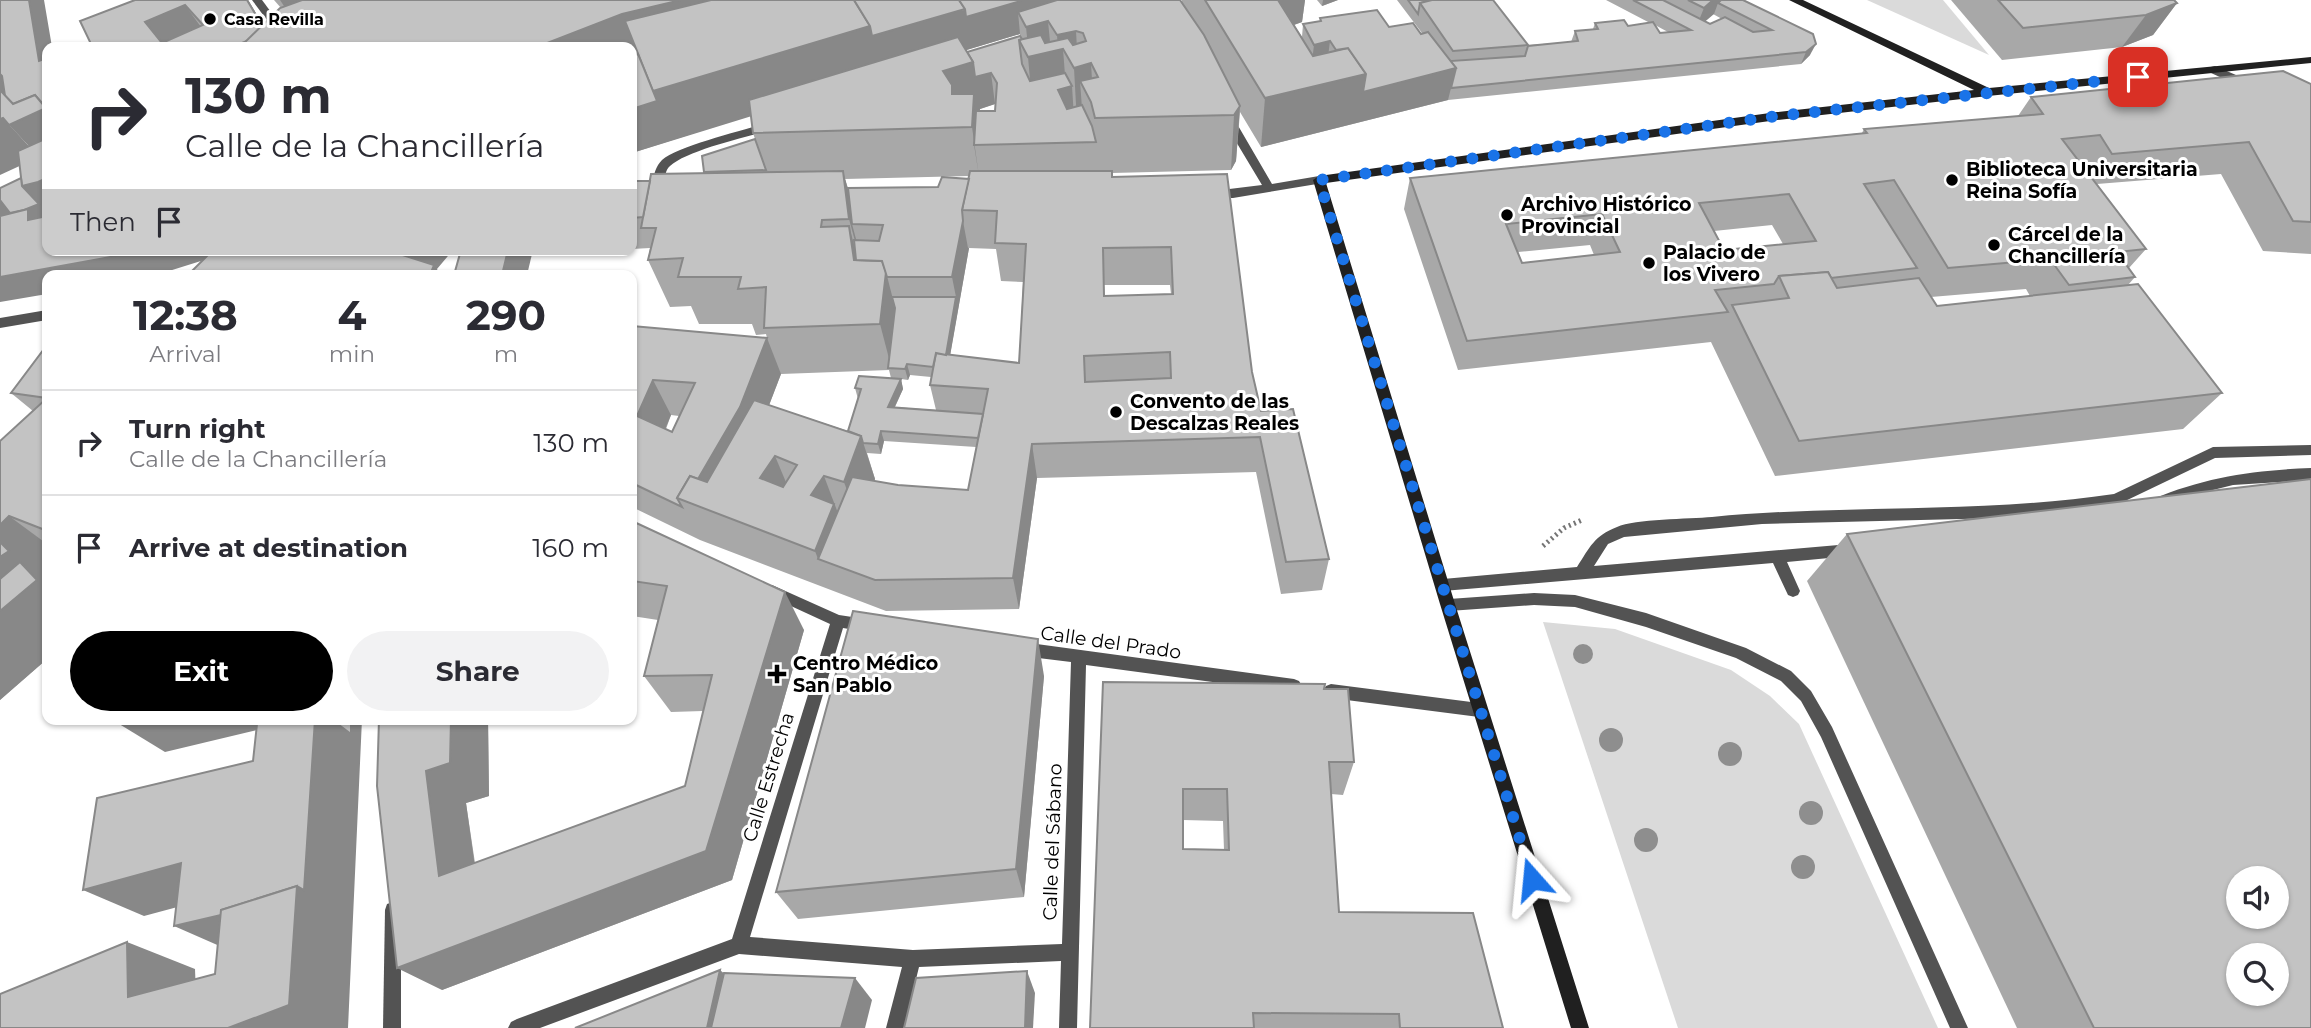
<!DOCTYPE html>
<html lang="en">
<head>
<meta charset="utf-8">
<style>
  :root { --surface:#fff; --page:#f2f2f3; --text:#2b2b33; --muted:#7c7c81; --line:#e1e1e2; --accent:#000 }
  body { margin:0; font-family:Montserrat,sans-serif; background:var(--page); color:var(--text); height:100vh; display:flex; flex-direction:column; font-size:26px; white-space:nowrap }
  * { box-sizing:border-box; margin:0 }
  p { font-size:23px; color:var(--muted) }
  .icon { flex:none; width:38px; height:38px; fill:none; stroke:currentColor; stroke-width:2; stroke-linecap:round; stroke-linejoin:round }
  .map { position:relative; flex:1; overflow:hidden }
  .drawer { position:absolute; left:42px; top:270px; width:595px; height:455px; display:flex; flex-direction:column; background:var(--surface); border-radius:14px; box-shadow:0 2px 5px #0004 }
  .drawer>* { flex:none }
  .guide { position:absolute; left:42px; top:42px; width:595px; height:214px; border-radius:14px; box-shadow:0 2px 5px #0004; background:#fff; color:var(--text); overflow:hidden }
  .controls { position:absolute; left:2226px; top:866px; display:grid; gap:14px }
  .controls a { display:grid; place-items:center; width:63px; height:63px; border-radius:50%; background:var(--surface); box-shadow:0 2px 5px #0004; font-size:35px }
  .pin { position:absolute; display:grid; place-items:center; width:60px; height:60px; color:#fff; margin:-30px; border-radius:14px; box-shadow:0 4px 10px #0006 }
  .me { position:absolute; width:77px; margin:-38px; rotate:342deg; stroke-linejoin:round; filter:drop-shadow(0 0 5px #0008) }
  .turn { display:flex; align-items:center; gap:24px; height:147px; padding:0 28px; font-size:32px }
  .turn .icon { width:91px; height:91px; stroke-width:2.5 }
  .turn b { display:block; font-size:49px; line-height:60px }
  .then { display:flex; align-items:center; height:66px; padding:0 28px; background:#0003; gap:14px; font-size:26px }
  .eta { display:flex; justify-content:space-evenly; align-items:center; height:119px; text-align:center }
  .eta b { font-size:42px; font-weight:700; line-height:49px }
  .button { display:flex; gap:14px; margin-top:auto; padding:14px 28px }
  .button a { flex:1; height:80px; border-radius:42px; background:var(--accent); color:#fff; font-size:28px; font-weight:700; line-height:80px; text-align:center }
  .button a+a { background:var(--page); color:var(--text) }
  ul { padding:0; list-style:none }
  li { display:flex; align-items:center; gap:21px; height:105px; padding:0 28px; border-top:2px solid var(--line) }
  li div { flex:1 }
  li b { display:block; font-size:26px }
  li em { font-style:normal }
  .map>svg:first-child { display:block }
  .green { fill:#dadada }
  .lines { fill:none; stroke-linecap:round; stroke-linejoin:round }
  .path { stroke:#757575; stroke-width:5; stroke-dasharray:2 3.5; stroke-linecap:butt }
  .lane { fill:#535353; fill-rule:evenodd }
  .street { fill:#535353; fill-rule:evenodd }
  .secondary { fill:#202020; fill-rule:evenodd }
  .tree { fill:#8e8e8e }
  .wall { fill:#a8a8a8; fill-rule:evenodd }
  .shaded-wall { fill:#888 }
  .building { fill:#c3c3c3; stroke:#888; stroke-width:2; fill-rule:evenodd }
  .route { stroke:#1a73e8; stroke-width:12; stroke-dasharray:0 21.6 }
  .poi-dot { fill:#000; stroke:#fff; stroke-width:2.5 }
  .labels { text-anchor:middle; stroke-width:6; stroke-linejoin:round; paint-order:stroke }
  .far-poi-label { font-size:16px; font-weight:bold; fill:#000; stroke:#fff; text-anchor:start }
  .poi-label { font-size:19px; font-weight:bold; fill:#000; stroke:#fff; text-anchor:start }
  .street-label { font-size:19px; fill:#000; stroke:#fff }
</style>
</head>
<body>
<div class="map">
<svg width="2311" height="1028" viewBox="0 0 2311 1028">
  <rect width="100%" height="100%" fill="#fff"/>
  <g class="green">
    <polygon points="1867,0 1943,0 1989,55"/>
    <polygon points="1543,622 1615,629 1731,670 1770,696 1799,724 1938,1028 1678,1028"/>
  </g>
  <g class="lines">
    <polyline class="path" points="1543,546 1564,528 1582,520"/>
    <g class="lane">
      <path d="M2311,445V455L2215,458L2121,503L2097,508L2002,518L1762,524L1624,537L1608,544L1594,566L1850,544L1855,546L1857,550L1855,554L1850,556L1787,562L1800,591L1798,595L1793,597L1788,595L1773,563L1443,591L1438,589L1436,585L1438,581L1443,579L1577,567C1590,547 1594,536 1617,527C1635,519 1689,519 1712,517C1845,504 1981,514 2114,494L2213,447Z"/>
      <path d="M2311,468V480L2233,485L2197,494L2158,509L2153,507L2151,503L2153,499C2205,477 2255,470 2311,468Z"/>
      <polygon points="1534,593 1575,595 1646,613 1746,648 1791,671 1811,691 1832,727 1968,1028 1950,1028 1821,737 1801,701 1781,681 1736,658 1646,627 1575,607 1534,605 1449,611 1444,610 1442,605 1444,600 1449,599"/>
    </g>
    <g class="street">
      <polygon points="252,0 262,0 297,47 287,47"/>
      <polygon points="2215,66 2250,81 2251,84 2246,88 2242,87 2211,73 2211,67"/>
      <polygon points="1229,116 1233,117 1272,184 1319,176 1325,180 1323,183 1233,198 1209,198 1209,192 1213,191 1262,185 1223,120"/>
      <path d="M771,122L777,126L775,129C750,136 687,150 670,166C663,172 665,185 665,193L659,197L655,196C651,185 653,169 662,160C678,146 747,129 771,122Z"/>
      <polygon points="47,310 47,320 0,328 0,318"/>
      <polygon points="772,585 839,615 872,620 874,625 872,630 867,632 843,628 750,937 913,950 1062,944 1071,662 1022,656 1017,654 1015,649 1017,644 1022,642 1294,679 1299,681 1302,686 1299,691 1294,693 1086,665 1077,1028 1059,1028 1061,961 919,967 904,1028 886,1028 902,967 739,954 540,1028 508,1028 511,1022 517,1019 732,939 830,624 767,595 765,591 767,587"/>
      <polygon points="1331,684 1479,703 1484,705 1487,710 1484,715 1479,717 1331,698 1326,696 1323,691 1326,686"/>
      <polygon points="393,902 399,904 401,910 401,1028 383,1028 385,910 387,904"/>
    </g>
    <polygon class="secondary" points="1789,0 1803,0 1989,88 2311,57 2311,63 1988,96 1777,120 1326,183 1455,604 1589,1028 1571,1028 1440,604 1313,180 1319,176 1777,112 1974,90"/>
  </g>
  <g class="tree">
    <circle cx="1583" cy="654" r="10"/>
    <circle cx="1611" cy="740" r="12"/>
    <circle cx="1730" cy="754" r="12"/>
    <circle cx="1811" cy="813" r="12"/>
    <circle cx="1646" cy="840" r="12"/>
    <circle cx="1803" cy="867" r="12"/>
  </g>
  <g class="wall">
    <path d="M135,0H248L263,25L281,8L274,0H1180L1182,4V0H1305L1302,22L1294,25L1302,37L1303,24L1320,21V18L1389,27L1422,33L1397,0H1493L1528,45L1571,42L1575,31L1593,29L1595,23L1628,26L1650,23L1606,0H1743L1810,55L1801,64L1448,100L1261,147L1240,112L1236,161L1231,170L1112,173V177L1227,174L1252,372L1261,411L1329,559L1322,590L1281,594L1256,472L1037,478L1019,609L886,611L700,540L632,507V317L637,327L767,338L766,334L756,335L752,324H699L691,306L670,307L648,260L650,248L632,249V181H650L705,173L702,156L755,139L753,133L751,115L632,153V47L92,46ZM1713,14L1722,19L1710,24L1705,21ZM1655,25L1668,32L1660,33ZM1020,34V36L967,52L966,50ZM995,104V111H980V109ZM969,176V179L938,187L848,188L845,179ZM969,248L996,249L1001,281L1023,282L1019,363L950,355ZM1104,285H1170L1171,294L1105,296ZM889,370L891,378L855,388L858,399L848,431L769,405L781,374ZM910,375L931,377L930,385L936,410L895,407L903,389L901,379L908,380ZM671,415L679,416L672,432L666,429ZM884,441L976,447L968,490L898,485L874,481L875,479L867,453L881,454Z"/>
    <polygon points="1317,0 1338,0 1322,6"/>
    <polygon points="1951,0 2174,0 2177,3 2153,35 2122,47 2002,60"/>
    <path d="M2311,84V254L2263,251L2221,174L2097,184L2146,249L2129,268L2135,277L2128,285L2222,393L2183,429L1775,476L1711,342L1458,370L1404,209L1410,178L1862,133L1864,129L2018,116L2031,97ZM1772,225L1783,244L1724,250L1714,231ZM1590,245L1594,255L1522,263L1518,252ZM2026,289L2030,296L1937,306L1931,297Z"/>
    <polygon points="461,250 610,250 532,254"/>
    <polygon points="47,345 47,659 0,700 0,441 33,411 11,393"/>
    <polygon points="632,521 804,630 732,880 442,990 379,719 488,719 489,796 466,803 475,863 685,786 703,711 671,712 644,676 658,620 632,616"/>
    <polygon points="1847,534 2311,1028 2017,1028 1807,581"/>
    <polygon points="1044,676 1024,897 798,919 776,892"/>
    <path d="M1103,682L1324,689L1354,762L1343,795L1331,794L1339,912L1503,1028H1090ZM1183,820L1223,821L1224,850L1183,849Z"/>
  </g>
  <g class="shaded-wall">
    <polygon points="29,0 44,0 52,47 47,47 47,70 39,61"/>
    <polygon points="247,0 248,0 272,40 273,47 232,47 254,18"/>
    <polygon points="280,0 361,0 296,24"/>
    <polygon points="681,0 720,0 632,76 632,47 537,47 622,14"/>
    <polygon points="1024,0 1125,0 1048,21 1051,52 1058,50 1057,35 1076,31 1078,67 1091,63 1094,113 1091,102 1080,81 1083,122 1077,123 1074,68 1063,49 1066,88 1072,86 1074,118 1033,113 1028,57 1029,57 1026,27 1018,12 1020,34 881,76 632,153 632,109 653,91 870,26"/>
    <polygon points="1268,0 1305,0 1302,22 1265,35"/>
    <polygon points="1323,0 1338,0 1322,6"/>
    <polygon points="1713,0 1726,0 1718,3 1714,14 1695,30 1704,8"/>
    <polygon points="2177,3 2153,35 2122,47 2146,15"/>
    <polygon points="185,5 201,27 162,45 145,22"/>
    <polygon points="1330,41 1326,73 1310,76 1314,45"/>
    <polygon points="1816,44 1810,55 1801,64 1806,52"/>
    <polygon points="973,62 991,73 995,104 980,109 974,145 979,176 972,127 957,119 943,71"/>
    <polygon points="1456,68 1448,100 1261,147 1265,98 1366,74"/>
    <polygon points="0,74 47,109 47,162 45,163 9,125 0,104"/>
    <polygon points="1240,106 1236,161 1231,170 1234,115"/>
    <polygon points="3,118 39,157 0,175 0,119"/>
    <polygon points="843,171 856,219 852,224 860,254 862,267 849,219"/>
    <polygon points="47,178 47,216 0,243 0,197 22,186"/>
    <polygon points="963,221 968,248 969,248 946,379 943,369 956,297 952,277"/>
    <polygon points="849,226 862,274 854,260"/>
    <polygon points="149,250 236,250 169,271 151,275 47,275 47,294 0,302 0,277"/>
    <polygon points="395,250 453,250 437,269 440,275 409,275 393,252"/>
    <polygon points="508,250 530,250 532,254 527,275 502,275"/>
    <polygon points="886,272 898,319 892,370 880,324"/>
    <polygon points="632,317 646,344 632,348"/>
    <polygon points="767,338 781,374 755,442 685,501"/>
    <polygon points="907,364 910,375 908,380 905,369"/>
    <polygon points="901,379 903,389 890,417 888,407"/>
    <polygon points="653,380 671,415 656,451 637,416"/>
    <polygon points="881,431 884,441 881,454 878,444"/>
    <polygon points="861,436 875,479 859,524 844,482"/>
    <polygon points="1032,444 1037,478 1019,609 1013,578"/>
    <polygon points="775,456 793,499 760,478"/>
    <polygon points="824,476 850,545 818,559 815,551 811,495"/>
    <polygon points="9,516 47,544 47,659 0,700 0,525"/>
    <polygon points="785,592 804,630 732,880 442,990 397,968 706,851"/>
    <polygon points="1038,639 1044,676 1024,897 1016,869"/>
    <polygon points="111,719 303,719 165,752"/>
    <polygon points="315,719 362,719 348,1028 228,1028 231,951 174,926"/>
    <polygon points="451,719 488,719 489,796 466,803 480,903 439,876 426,771"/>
    <polygon points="181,863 237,891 144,916 83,890"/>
    <polygon points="127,942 195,969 197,1021 128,997"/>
    <polygon points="720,970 750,996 742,1028 707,1028"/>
    <polygon points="1027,971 1035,993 1033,1028 1025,1028"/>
    <polygon points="855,978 872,1000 865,1028 841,1028"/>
  </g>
  <g class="building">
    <polygon points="0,0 29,0 39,61 47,58 47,109 35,95 13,104 5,96 2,76 0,74"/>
    <path d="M135,0H247L257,17L254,18L260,28L247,41L232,47H88L92,46L80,21ZM185,5L203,25L162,43L145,22Z"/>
    <polygon points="302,0 681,0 622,14 537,47 240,47 280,8"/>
    <polygon points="711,0 854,0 870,26 653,91 625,21"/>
    <polygon points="854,0 959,0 965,9 872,36 870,26"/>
    <polygon points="959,0 1024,0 966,17 965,9"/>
    <polygon points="1057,0 1180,0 1204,35 1240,106 1234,115 1095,118 1091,102 1080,81 1098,77 1091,63 1074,68 1063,49 1028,57 1019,40 1041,35 1045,43 1068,38 1073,45 1086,41 1083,33 1076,31 1057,35 1048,21 1026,27 1018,12"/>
    <polygon points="1205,0 1278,0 1313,56 1348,48 1366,74 1265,98"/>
    <polygon points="1408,0 1432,0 1420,3 1418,14"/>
    <polygon points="1432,0 1493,0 1528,45 1453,51 1420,3"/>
    <polygon points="1633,0 1663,0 1710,24 1725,17 1753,32 1772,30 1718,3 1721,0 1743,0 1813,34 1816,44 1806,52 1451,88 1456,68 1450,61 1525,56 1528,46 1578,41 1575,31 1598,29 1595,23 1624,20 1628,26 1653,22 1660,33 1691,30"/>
    <polygon points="1688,0 1713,0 1704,8"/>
    <polygon points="1998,0 2174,0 2177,3 2146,15 2023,28"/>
    <polygon points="1377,10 1389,27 1413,23 1421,34 1428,32 1456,68 1363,92 1366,74 1348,48 1336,50 1330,41 1314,45 1303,24 1321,21 1320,18"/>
    <polygon points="1020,36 1022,39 1019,40 1022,64 1030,81 1065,73 1072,86 1058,90 1067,109 1082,105 1092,126 1096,142 974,145 976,111 995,111 997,83 991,73 975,77 973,62 967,52"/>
    <polygon points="958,37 973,62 943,71 952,85 952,94 974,94 972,127 753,133 749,100"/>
    <polygon points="638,54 657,101 632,109 632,56"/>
    <path d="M2283,71L2311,84V222L2293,221L2249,142L2112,154L2100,135L2062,139L2146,249L2117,252L2135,277L2069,285L2050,259L1948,268L1894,180L1864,184L1917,268L1831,278L1828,272L1779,276L1774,284L1715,290L1728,312L1467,341L1410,178L1867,133L1864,129L2043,114L2031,97ZM1789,194L1816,241L1724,250L1699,203ZM1602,214L1620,252L1522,263L1506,224Z"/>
    <polygon points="0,90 13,104 35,95 46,108 9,125 3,118 0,119"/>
    <polygon points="47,138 47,178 38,182 22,186 18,151"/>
    <polygon points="755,139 766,170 704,172 702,156"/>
    <polygon points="843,171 849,219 822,220 821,227 849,226 854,260 882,261 886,272 880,324 764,328 766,287 738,289 741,277 678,277 683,258 648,260 656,228 641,228 651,174"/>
    <path d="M970,171H1112V177L1227,174L1252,372L1261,411L1293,409L1329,559L1286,562L1260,437L1032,444L1013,578L875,580L818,559L852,477L898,485L968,490L988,389L930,385L936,353L1019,363L1026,244L995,243L997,211L962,210ZM1171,247L1173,294L1104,296L1103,248ZM1170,352L1171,378L1085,382L1084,356Z"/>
    <polygon points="942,177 969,179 962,210 963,221 952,277 887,277 882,261 856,260 854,240 879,241 883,225 852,224 848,188 938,187"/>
    <polygon points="21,178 22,186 39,204 24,210 10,213 0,200 0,188"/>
    <polygon points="632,181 650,181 643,217 632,218"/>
    <polygon points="28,209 28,220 47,216 47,250 149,250 0,277 0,216"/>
    <polygon points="213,250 395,250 393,252 434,265 430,275 188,275"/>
    <polygon points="461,250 508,250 502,275 454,275"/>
    <polygon points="1828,272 1837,288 1919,278 1937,306 2138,284 2222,393 1799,441 1732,305 1789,298 1779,276"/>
    <polygon points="892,297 956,297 946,355 936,353 933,367 907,364 905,369 888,368 895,308"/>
    <path d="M632,326L767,338L740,407L698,479L690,476L677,498L682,507L632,483ZM653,380L695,383L672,432L637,416Z"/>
    <polygon points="47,345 47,398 11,393"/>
    <polygon points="859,376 901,379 888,407 983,414 978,438 881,431 878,444 863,443 861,436 848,431 861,389 855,388"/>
    <polygon points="47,398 47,528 45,530 9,516 0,525 0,441"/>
    <path d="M754,400L861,436L844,482L824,476L811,495L834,504L815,551L677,498L690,476L707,482ZM775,456L797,465L783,487L760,478Z"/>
    <path d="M2311,479V1028H2094L1847,534ZM2238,878H2277V917H2238ZM2238,956H2277V994H2238Z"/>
    <polygon points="632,521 785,592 706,851 397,968 377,786 379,719 451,719 450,763 426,771 439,876 685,786 712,675 644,676 667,586 632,581"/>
    <polygon points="0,542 9,551 0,557"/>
    <polygon points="20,562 37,580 0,611 0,579"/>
    <polygon points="853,611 1038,639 1016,869 776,892"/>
    <path d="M1103,682L1325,684L1324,689H1348L1354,762H1329L1339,912L1473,913L1503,1028H1400L1399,1014L1253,1013L1254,1028H1090ZM1183,789H1227L1229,850L1183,849Z"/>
    <polygon points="275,719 315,719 304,890 297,886 221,910 221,915 174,926 181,863 83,890 97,798 253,761 257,724"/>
    <polygon points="331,719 351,719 351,734"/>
    <polygon points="297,886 289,1005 228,1028 0,1028 0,994 127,942 128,997 215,974 221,910"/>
    <polygon points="720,970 707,1028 575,1028"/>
    <polygon points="1027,971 1025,1028 904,1028 916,978"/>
    <polygon points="724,973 855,978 841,1028 711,1028"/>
  </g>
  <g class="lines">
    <polyline class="route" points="1532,879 1319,180 1777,116 2138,77"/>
  </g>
  <g class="poi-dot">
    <circle cx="210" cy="19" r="7"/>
    <circle cx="1952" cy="180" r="7"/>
    <circle cx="1507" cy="215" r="7"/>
    <circle cx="1994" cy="245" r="7"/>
    <circle cx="1649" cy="263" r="7"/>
    <circle cx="1116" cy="412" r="7"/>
    <path d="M773.5 663.5h7v7h7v7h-7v7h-7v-7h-7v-7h7z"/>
  </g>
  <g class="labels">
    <g class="far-poi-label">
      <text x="224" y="25">Casa Revilla</text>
    </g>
    <g class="poi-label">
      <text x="1966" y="176">Biblioteca Universitaria<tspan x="1966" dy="22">Reina Sofía</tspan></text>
      <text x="1521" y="211">Archivo Histórico<tspan x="1521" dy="22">Provincial</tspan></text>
      <text x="2008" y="241">Cárcel de la<tspan x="2008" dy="22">Chancillería</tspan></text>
      <text x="1663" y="259">Palacio de<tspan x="1663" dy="22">los Vivero</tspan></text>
      <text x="1130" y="408">Convento de las<tspan x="1130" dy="22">Descalzas Reales</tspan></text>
      <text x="793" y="670">Centro Médico<tspan x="793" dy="22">San Pablo</tspan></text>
    </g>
    <g class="street-label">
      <text transform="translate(1111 642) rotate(8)" y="7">Calle del Prado</text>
      <text transform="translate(768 777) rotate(-73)" y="7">Calle Estrecha</text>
      <text transform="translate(1052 842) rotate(-88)" y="7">Calle del Sábano</text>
    </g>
  </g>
</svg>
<div class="controls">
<a><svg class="icon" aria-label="sound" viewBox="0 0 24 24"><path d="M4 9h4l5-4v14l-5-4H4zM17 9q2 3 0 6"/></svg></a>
<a><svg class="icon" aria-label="search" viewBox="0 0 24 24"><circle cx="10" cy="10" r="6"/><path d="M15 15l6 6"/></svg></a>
</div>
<div class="pin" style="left:2138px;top:77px;background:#d93025"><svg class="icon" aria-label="arrive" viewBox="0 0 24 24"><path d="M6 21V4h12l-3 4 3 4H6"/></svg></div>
<svg class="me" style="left:1532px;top:879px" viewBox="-20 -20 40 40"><path d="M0-17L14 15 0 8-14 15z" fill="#1a73e8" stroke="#fff" stroke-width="4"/></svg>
<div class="guide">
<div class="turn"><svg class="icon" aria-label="right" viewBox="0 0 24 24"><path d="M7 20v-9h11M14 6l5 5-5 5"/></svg><div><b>130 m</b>Calle de la Chancillería</div></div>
<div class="then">Then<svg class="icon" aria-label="arrive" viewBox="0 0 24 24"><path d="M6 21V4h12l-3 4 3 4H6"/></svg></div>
</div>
<section class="drawer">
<div class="eta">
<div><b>12:38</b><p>Arrival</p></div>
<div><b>4</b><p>min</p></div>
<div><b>290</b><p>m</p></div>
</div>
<ul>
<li><svg class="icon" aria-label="right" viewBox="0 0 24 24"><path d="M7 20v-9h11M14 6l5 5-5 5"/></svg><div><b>Turn right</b><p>Calle de la Chancillería</p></div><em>130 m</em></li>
<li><svg class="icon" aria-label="arrive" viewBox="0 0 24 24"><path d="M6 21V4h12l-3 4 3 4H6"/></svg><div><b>Arrive at destination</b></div><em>160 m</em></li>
</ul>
<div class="button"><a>Exit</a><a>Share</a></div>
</section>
</div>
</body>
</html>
